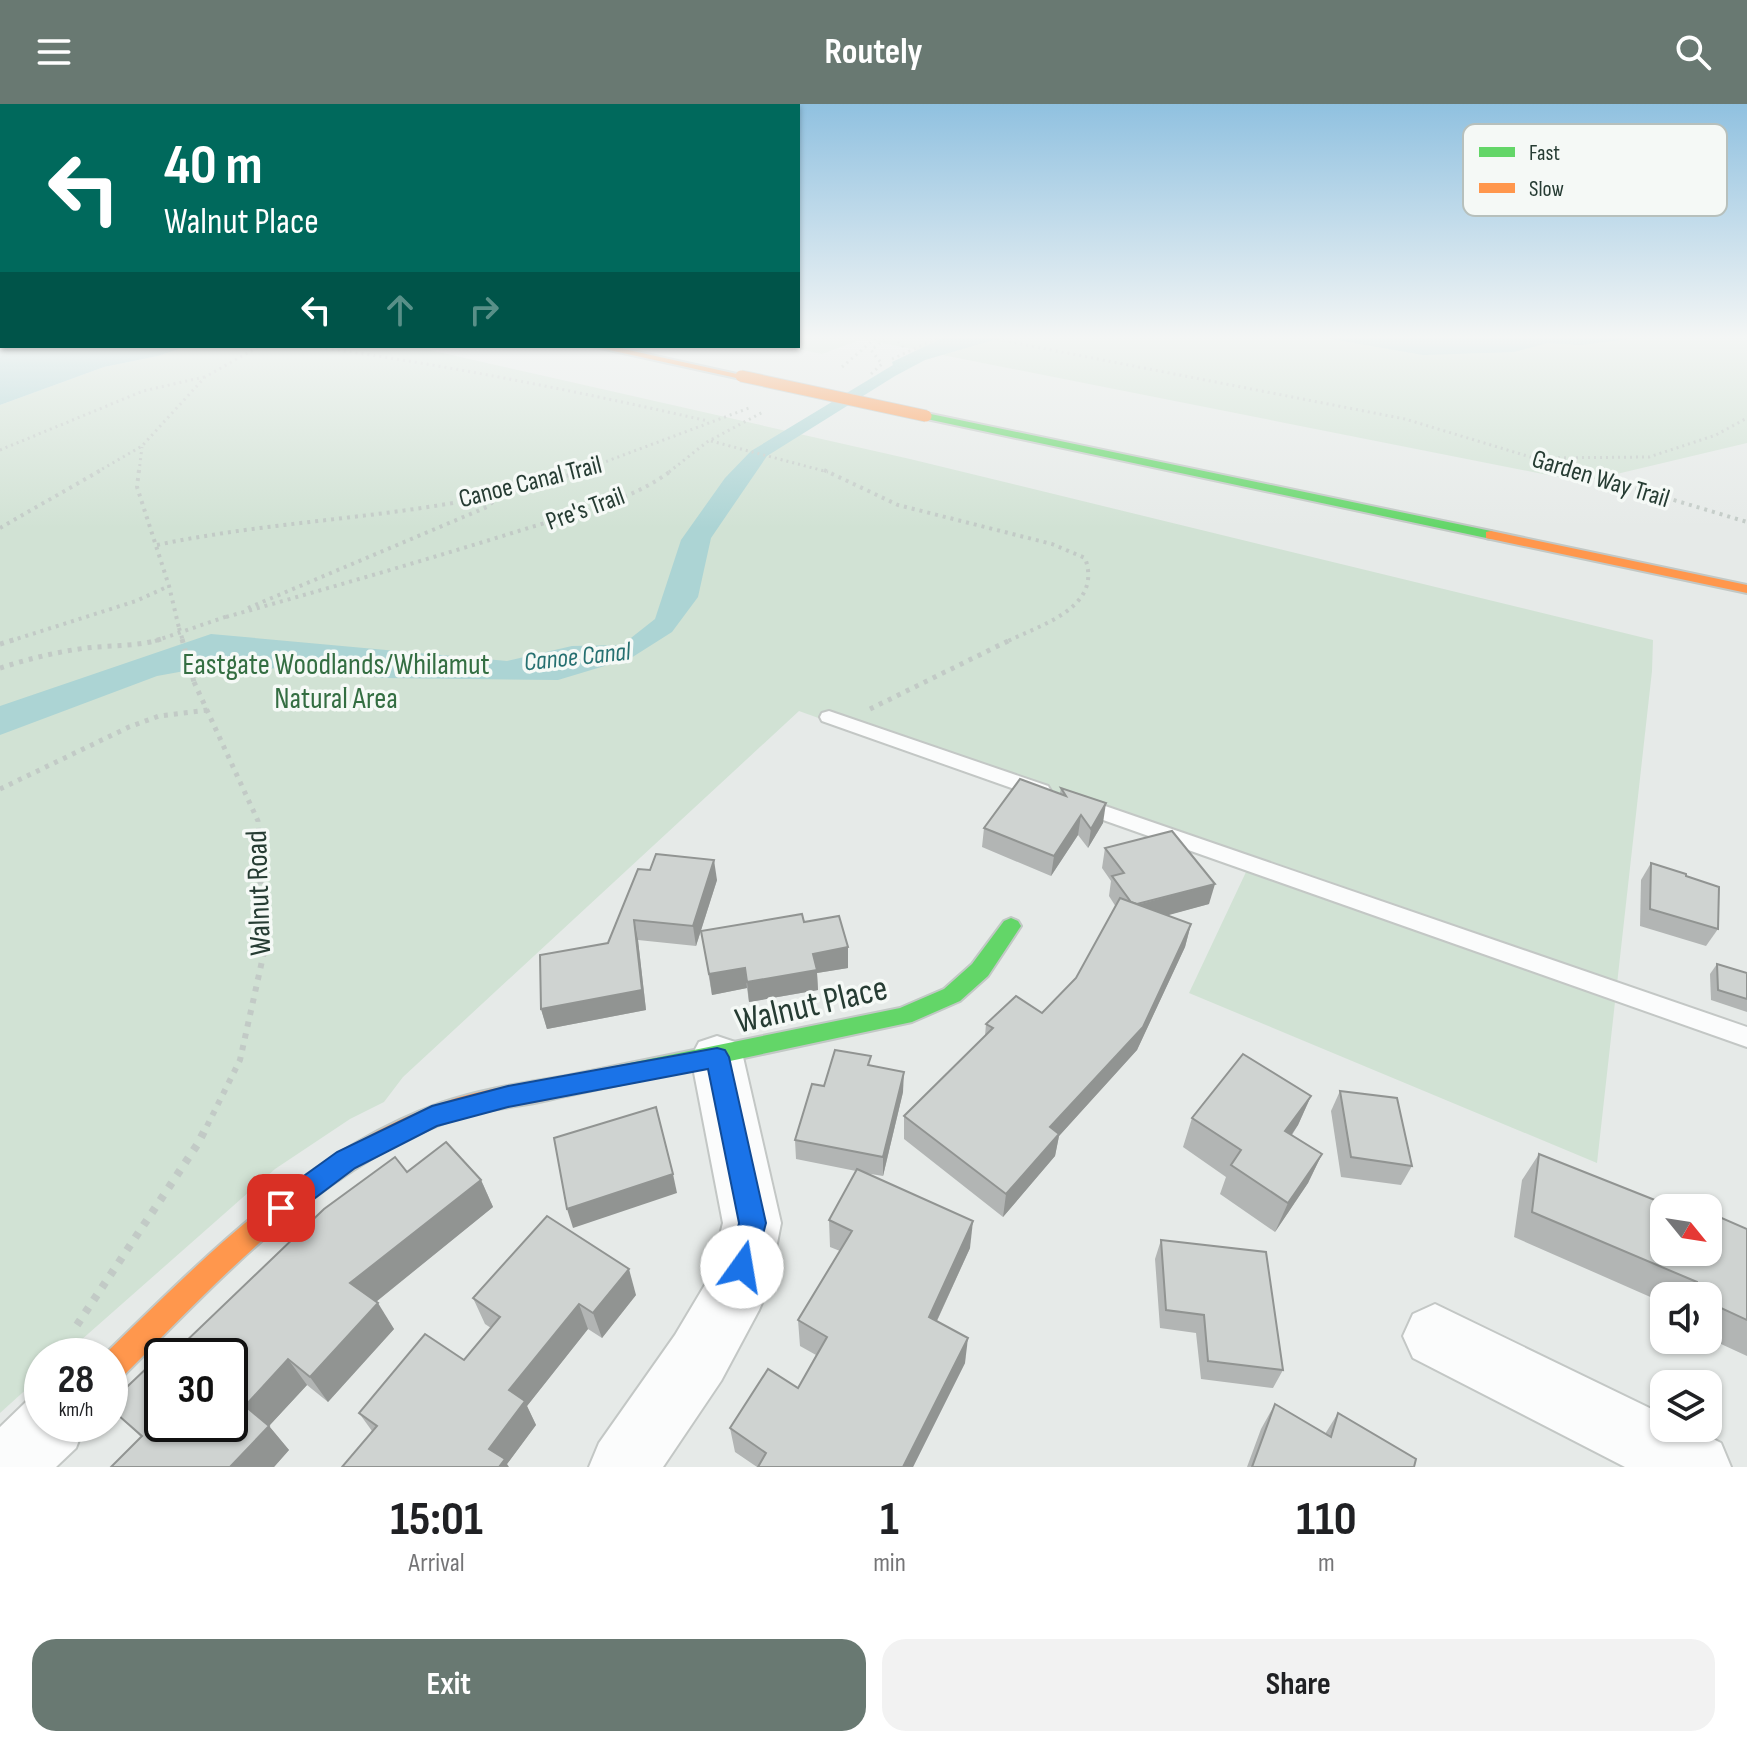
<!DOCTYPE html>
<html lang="en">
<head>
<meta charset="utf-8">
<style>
  :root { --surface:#fff; --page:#f2f2f2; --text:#202124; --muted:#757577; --accent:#697972 }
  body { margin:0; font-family:"Sofia Sans Condensed",sans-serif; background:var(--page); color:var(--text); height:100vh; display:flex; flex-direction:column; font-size:30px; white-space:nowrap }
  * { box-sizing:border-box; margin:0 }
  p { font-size:26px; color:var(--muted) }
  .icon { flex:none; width:44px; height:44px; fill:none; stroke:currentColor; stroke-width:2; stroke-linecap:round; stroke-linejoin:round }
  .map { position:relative; height:1363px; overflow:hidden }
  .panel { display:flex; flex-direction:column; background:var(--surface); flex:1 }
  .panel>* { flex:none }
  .banner { position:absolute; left:0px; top:0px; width:800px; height:244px; box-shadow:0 2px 6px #0004; background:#00695c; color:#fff; overflow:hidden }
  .needle { width:52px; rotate:120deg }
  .buttons { position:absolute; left:1650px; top:1090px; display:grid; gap:16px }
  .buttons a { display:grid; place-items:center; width:72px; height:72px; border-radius:16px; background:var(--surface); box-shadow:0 2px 6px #0004; font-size:40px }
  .speed { position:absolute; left:24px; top:1234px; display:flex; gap:16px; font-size:40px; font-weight:700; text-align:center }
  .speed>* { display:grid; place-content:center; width:104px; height:104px; border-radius:50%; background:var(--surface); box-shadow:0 2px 6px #0004; line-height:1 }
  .speed small { font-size:20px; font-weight:400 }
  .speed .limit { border:4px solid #111; border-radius:12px; background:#fff; color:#111 }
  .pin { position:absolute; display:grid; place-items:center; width:68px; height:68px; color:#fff; margin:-34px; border-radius:16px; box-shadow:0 4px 12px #0006 }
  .me { position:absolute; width:88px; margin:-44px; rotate:13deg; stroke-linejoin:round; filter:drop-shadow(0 0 6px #0008) }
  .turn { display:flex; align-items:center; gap:28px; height:168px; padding:0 32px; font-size:36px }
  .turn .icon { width:104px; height:104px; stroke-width:2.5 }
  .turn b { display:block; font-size:56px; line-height:68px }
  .lanes { display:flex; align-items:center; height:76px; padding:0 32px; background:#0003; justify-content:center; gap:40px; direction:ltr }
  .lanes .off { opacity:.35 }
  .eta { display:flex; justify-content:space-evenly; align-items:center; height:136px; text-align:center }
  .eta b { font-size:48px; font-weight:700; line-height:56px }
  .cta { display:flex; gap:16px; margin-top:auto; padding:16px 32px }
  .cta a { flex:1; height:92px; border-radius:24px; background:var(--accent); color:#fff; font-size:32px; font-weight:700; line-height:92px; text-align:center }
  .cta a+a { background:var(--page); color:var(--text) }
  header { display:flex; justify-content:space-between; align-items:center; height:104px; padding:0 32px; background:var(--accent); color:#fff; font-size:36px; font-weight:700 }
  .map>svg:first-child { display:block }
  .green { fill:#d1e2d4 }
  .water { fill:#acd4d4 }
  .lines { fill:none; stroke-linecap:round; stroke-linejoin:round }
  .lane-casing { stroke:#c3c7c5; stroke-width:4 }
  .street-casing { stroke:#c3c7c5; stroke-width:4 }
  .fast-casing { stroke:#c2c8c5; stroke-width:4 }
  .slow-casing { stroke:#c2c8c5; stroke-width:4 }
  .path-far4 { stroke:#c2cac6; stroke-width:3; stroke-dasharray:2 4; stroke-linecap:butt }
  .path-far3 { stroke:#c2cac6; stroke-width:4; stroke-dasharray:3 5; stroke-linecap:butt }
  .path-far2 { stroke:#c2cac6; stroke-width:5; stroke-dasharray:4 6; stroke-linecap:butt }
  .path-far1 { stroke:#c2cac6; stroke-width:6; stroke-dasharray:5 7; stroke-linecap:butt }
  .path { stroke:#c2cac6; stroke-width:8; stroke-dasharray:6 9; stroke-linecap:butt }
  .lane { fill:#fbfcfc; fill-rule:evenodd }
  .street { fill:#fbfcfc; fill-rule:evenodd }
  .fast { fill:#63d668; fill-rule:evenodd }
  .slow { fill:#ff974d; fill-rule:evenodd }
  .slow-bridge-casing { stroke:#bec6c3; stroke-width:13; stroke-linecap:butt }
  .path-bridge-far1 { stroke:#c2cac6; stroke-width:4; stroke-dasharray:3 5; stroke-linecap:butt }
  .path-bridge { stroke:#c2cac6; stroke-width:5; stroke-dasharray:4 6; stroke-linecap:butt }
  .slow-bridge { stroke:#ff974d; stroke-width:11 }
  .wall { fill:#b2b5b4 }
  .shaded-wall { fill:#919492 }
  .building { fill:#cfd3d1; stroke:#919492; stroke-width:2; fill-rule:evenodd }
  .route { fill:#1a73e8; stroke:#114b97; stroke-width:2 }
  .labels { text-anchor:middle; stroke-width:7; stroke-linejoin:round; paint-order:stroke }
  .far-street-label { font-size:26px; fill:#263c33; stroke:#f5f9f6 }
  .far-water-label { font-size:26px; font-style:italic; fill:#267071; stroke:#f5f9f6 }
  .park-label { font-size:30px; fill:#346e42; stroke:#f5f9f6 }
  .street-label { font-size:30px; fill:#263c33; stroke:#f5f9f6 }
  .near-street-label { font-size:36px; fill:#263c33; stroke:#f5f9f6 }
  .key { fill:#f5f9f6; stroke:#b7c0bc; stroke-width:2 }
  .key-label { font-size:22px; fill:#263c33 }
</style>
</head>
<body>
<header><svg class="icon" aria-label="menu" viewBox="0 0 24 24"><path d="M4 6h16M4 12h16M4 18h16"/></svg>Routely<svg class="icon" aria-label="search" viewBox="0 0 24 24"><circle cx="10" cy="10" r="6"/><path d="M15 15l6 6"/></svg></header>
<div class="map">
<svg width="1747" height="1363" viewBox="0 0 1747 1363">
  <rect width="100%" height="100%" fill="#e6eae8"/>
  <g class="green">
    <polygon points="798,233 1747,233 1747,339 1583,378 862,235 822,250 783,242 798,242"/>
    <polygon points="188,242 412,242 910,355 1653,536 1652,567 1597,1059 1189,889 1246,768 799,607 403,973 384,998 350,1015 275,1065 63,1252 42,1252 42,1271 0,1309 0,301 104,263 158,252"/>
  </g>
  <g class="water">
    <polygon points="0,233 2,242 188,242 158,252 104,263 0,301"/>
    <polygon points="945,233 1004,233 925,256 895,272 767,352 711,434 698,493 672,528 631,554 558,576 384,574 223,560 157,572 0,631 0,602 211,530 507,557 572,542 622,541 655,515 681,436 725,374 751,347 893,261 892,258"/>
    <polygon points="1320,233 1646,233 1581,241 1548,239 1514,248 1423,251"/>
  </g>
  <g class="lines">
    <defs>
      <g id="lane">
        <polygon points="829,607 1048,682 1051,687 1048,692 1034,692 822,617 820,613 822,609"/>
        <polygon points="1079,693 1747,923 1747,943 1072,705 1069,700"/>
      </g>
      <g id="street">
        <polygon points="717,932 735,938 743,953 781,1119 768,1185 759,1206 721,1277 663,1363 589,1363 599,1339 675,1231 709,1174 723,1119 691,953 699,938"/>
        <polygon points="1435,1200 1664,1311 1664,1324 1691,1324 1721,1339 1731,1363 1625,1363 1413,1254 1403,1232 1413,1210"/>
        <polygon points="42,1291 42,1320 85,1320 76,1344 56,1363 0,1363 0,1323 28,1296"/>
      </g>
      <g id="fast">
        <polygon points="926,309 1491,427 1498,431 1491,435 922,314 920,312"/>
        <polygon points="1011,814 1018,817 1021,822 988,872 960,897 912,918 566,992 558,989 554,982 558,975 566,972 900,904 944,885 972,860 1004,817"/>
      </g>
      <g id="slow">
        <polygon points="591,242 610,242 746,272 741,275"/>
        <polygon points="1491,427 1747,481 1747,489 1486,434 1486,428"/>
        <path d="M566,972L574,975L578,982L574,989C534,1003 490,1002 449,1017C318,1065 217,1179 120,1275L110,1280V1252H103C203,1155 307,1047 441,999C481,985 524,979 566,972Z"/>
      </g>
    </defs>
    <use href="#lane" class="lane-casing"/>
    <use href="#street" class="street-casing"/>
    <use href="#fast" class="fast-casing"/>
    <use href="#slow" class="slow-casing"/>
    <g class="path-far4">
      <polyline points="894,233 906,246"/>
      <polyline points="985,233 1405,315 1580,368"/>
      <path d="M308,242C443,260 576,287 708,317"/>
      <polyline points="892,255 940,233"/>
      <polyline points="842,263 877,233"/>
      <polyline points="871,270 882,260 871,246 889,233"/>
      <polyline points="711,337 828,368"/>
      <polyline points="0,346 143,287 204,273"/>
      <polyline points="1540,354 1649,353 1716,331 1747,314"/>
      <polyline points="97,368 142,342 205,273 260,242"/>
      <polyline points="139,368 142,343"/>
      <polyline points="578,368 749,304"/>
      <polyline points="669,368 707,338 763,308"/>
    </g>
    <g class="path-far3">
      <polyline points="139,366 137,383 169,482 179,524"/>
      <path d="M824,366L898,401L1052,440L1085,454C1103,503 1043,520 1008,537"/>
      <polyline points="1574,366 1747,418"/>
      <polyline points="0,424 101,366"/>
      <path d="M157,441C298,411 447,415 584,366"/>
      <polyline points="248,504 487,403 501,391"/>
      <path d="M226,513C326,485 426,456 525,425C573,410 632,397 672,366"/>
      <polyline points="10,537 136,497 169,482"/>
      <polyline points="155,537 228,512"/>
    </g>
    <g class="path-far2">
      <polyline points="0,540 16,535"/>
      <path d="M0,564C28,555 56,548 86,544C111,541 137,543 161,535"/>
      <polyline points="194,578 258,717 260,751"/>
      <polyline points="870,605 1012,535"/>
      <polyline points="0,685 129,623 159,612 208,606"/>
    </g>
    <polyline class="path-far1" points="207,1022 240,956 264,848 259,749"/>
    <g class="path">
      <polyline points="77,1221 197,1041 208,1020"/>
      <polyline points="57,1252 65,1240"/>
    </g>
    <use href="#lane" class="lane"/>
    <use href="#street" class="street"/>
    <use href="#fast" class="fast"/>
    <use href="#slow" class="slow"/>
    <defs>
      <polyline id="slow-bridge" points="741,272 926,312"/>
    </defs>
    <use href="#slow-bridge" class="slow-bridge-casing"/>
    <polyline class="path-bridge-far1" points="179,524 183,537"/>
    <polyline class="path-bridge" points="182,535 194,578"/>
    <use href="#slow-bridge" class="slow-bridge"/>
  </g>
  <g class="wall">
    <polygon points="1061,684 1103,719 1088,744 1078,731 1051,772 982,743 984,724 1060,689"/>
    <polygon points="1105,744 1209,800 1167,811 1191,820 1185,843 1137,946 1059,1032 1055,1052 1003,1113 904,1035 904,1012 985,932 986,920 1042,909 1076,874 1116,803 1109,792 1111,777 1102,764"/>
    <polygon points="1651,759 1718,825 1706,842 1640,822 1641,776"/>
    <polygon points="638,765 717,776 696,842 638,836 646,906 547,925 541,905 608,839"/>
    <polygon points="804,818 848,864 817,869 818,886 749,898 747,884 712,891 701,827"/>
    <polygon points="1717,860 1747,869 1747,908 1711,896 1710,870"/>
    <polygon points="871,962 903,988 883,1072 865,1069 970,1144 937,1217 965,1259 913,1363 757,1363 735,1348 730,1324 798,1284 816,1251 800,1242 798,1216 840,1147 830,1143 829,1116 856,1067 796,1055 795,1036 824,982"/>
    <polygon points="1340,987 1412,1062 1401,1081 1341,1073 1331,1007"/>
    <polygon points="1311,992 1298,1021 1292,1031 1322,1050 1308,1079 1275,1128 1220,1090 1226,1073 1183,1043 1192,1014"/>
    <polygon points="1539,1050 1664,1148 1747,1125 1747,1252 1708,1234 1708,1192 1664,1192 1664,1199 1514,1133 1522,1076"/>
    <polygon points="481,1076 493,1103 376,1198 394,1225 328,1298 307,1281 269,1322 289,1346 274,1363 111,1363 141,1333 110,1304 178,1245"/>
    <polygon points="1161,1136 1283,1266 1273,1284 1201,1275 1196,1229 1160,1224 1155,1155"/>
    <polygon points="636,1191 602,1234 588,1225 527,1302 536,1321 507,1360 372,1327 359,1309 464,1256 491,1224 485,1220 473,1194"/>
    <polygon points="1275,1300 1325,1330 1338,1309 1414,1363 1247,1363 1261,1325"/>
  </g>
  <g class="shaded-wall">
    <polygon points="1106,699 1103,719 1088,744 1091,725"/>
    <polygon points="1081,711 1078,731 1051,772 1054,752"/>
    <polygon points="714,756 717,776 696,842 693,822"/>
    <polygon points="1215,780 1209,800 1129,822 1133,802"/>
    <polygon points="634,816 638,836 646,906 547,925 541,905"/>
    <polygon points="1191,820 1185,843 1137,946 1059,1032 1055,1052 1003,1113 1006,1090 1050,1023"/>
    <polygon points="848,843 848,864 817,869 818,886 749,898 747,878 813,850"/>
    <polygon points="745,864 747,884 712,891 709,870"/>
    <polygon points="904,968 903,988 883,1072 883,1053"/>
    <polygon points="1311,992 1298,1021 1274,1056 1285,1027"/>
    <polygon points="1322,1050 1308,1079 1275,1128 1288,1099"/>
    <polygon points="673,1070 677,1089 573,1124 567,1105"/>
    <polygon points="481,1076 493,1103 367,1205 350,1179"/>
    <polygon points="973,1117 970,1144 927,1238 929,1213"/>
    <polygon points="629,1165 636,1191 602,1234 593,1209"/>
    <polygon points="378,1199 394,1225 328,1298 310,1273"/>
    <polygon points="579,1200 588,1225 527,1302 536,1321 507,1360 509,1363 499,1363 489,1345 509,1286"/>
    <polygon points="968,1234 965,1259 913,1363 903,1363"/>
    <polygon points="288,1255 307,1281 269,1322 289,1346 274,1363 230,1363 245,1302"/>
  </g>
  <g class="building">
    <polygon points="1020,675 1066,692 1061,684 1106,699 1091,725 1081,711 1054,752 984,724"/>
    <polygon points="1172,727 1215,780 1137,800 1131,798 1112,772 1124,769 1105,744"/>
    <polygon points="656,750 714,756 693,822 634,816 642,886 541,905 540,851 608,839 638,765 650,766"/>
    <polygon points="1651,759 1686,770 1686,772 1719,783 1718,825 1650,805"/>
    <polygon points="1120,794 1191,820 1143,923 1050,1023 1059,1030 1006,1090 904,1012 993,924 986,920 1016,892 1042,909 1076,874"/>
    <polygon points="802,810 804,818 839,812 848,843 813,850 817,866 747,878 745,864 709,870 701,827"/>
    <polygon points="1717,860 1747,869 1747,895 1718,886"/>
    <polygon points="835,946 871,952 868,961 904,968 883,1053 795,1036 812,980 824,982"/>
    <polygon points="1243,950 1311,992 1285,1027 1322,1050 1288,1099 1231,1061 1241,1046 1192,1014"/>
    <polygon points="1340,987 1397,994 1412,1062 1351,1053"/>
    <polygon points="656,1003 673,1070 567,1105 554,1034"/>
    <path d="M446,1038L481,1076L350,1179L378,1199L310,1273L288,1255L245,1302L269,1322L230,1363H111L142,1332L110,1304V1299L172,1240L178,1245L324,1105L395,1053L407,1068ZM162,1252H230V1320H162Z"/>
    <polygon points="1539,1050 1675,1104 1664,1104 1664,1148 1708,1148 1708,1108 1747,1125 1747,1216 1708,1198 1708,1192 1696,1192 1697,1178 1532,1108"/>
    <polygon points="857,1065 973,1117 929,1213 968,1234 903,1363 758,1363 766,1349 730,1324 768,1265 798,1284 827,1233 798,1216 852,1127 829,1116"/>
    <polygon points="547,1112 629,1165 593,1209 579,1200 509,1286 525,1297 489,1345 505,1355 499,1363 342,1363 377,1322 359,1309 425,1230 464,1256 500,1213 473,1194"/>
    <polygon points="1161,1136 1266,1148 1283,1266 1208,1257 1204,1211 1166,1206"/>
    <polygon points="1275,1300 1331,1333 1338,1309 1416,1355 1414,1363 1252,1363"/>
  </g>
  <linearGradient id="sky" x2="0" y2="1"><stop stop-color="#90c1e0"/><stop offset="0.55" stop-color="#f4f6f5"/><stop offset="1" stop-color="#f4f6f5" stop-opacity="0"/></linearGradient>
  <rect width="1747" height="424" fill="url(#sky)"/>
  <polygon class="route" points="717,944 725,946 729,953 766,1119 752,1172 742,1176 733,1172 729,1163 739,1119 708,965 508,1003 437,1022 355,1064 291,1112 281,1116 272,1112 268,1104 272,1095 337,1048 432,1002 508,982"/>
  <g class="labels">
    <g class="far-street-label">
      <text transform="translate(1601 374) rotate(17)" y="9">Garden Way Trail</text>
      <text transform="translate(530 377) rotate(-14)" y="9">Canoe Canal Trail</text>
      <text transform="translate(585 404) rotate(-20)" y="9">Pre's Trail</text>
    </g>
    <g class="far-water-label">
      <text transform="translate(577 552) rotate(-6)" y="9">Canoe Canal</text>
    </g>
    <g class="park-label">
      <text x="336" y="570">Eastgate Woodlands/Whilamut<tspan x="336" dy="34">Natural Area</tspan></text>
    </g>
    <g class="street-label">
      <text transform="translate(258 789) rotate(-92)" y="10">Walnut Road</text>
    </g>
    <g class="near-street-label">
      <text transform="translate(811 899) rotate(-13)" y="13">Walnut Place</text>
    </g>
  </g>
  <rect x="1463" y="20" width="264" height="92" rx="12" class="key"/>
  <rect x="1479" y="43" width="36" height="10" fill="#63d668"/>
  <rect x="1479" y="79" width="36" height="10" fill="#ff974d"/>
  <g class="key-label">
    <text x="1529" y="56">Fast</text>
    <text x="1529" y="92">Slow</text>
  </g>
</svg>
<div class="buttons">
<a><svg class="needle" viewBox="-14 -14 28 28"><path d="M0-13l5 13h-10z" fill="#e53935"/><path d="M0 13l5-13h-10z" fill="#757577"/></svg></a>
<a><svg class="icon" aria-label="sound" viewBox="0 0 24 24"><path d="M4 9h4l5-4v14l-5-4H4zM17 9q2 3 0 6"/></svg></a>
<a><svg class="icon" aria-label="layers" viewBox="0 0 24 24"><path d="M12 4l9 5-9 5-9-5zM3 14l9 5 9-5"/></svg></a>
</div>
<div class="speed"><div>28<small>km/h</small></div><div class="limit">30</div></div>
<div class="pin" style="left:281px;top:1104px;background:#d93025"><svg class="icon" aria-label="arrive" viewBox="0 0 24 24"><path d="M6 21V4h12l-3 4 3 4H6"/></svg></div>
<svg class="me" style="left:742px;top:1163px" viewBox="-20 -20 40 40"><circle r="19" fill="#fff"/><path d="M0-13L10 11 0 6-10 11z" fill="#1a73e8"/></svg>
<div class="banner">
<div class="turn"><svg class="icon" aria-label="left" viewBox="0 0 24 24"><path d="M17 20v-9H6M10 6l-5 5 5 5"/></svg><div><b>40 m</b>Walnut Place</div></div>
<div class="lanes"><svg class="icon" aria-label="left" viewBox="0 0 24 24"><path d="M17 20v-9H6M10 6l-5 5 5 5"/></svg><svg class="icon off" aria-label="ahead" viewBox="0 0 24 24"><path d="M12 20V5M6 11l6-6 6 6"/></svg><svg class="icon off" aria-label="right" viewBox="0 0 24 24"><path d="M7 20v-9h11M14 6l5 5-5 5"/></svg></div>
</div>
</div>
<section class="panel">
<div class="eta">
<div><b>15:01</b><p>Arrival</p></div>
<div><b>1</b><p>min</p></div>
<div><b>110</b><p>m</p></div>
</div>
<div class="cta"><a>Exit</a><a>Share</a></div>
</section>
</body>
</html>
